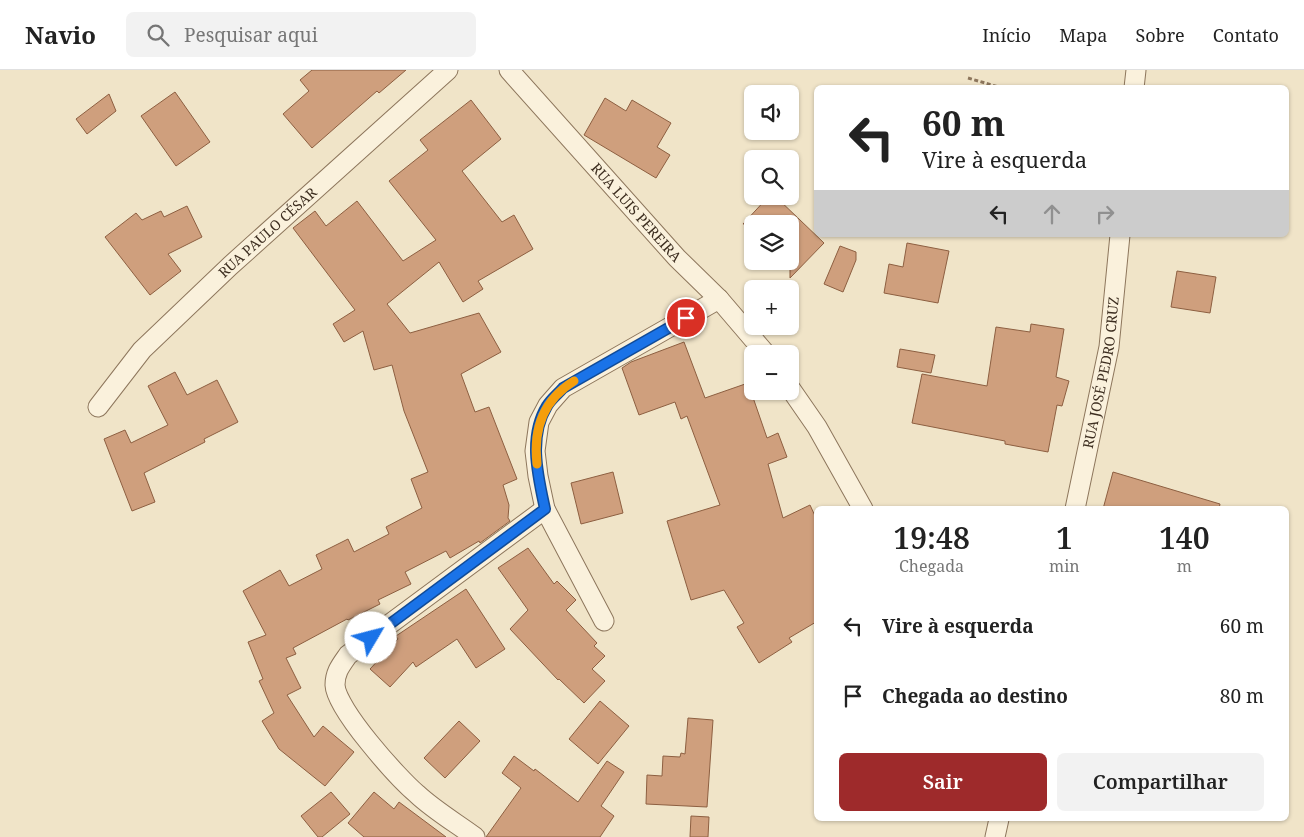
<!DOCTYPE html>
<html lang="pt">
<head>
<meta charset="utf-8">
<style>
  :root { --surface:#fff; --page:#f2f2f2; --text:#222; --muted:#767676; --line:#e0e0e0; --accent:#9e2a2b }
  body { margin:0; font-family:"Noto Serif",serif; background:var(--page); color:var(--text); height:100vh; display:flex; flex-direction:column; font-size:19px; white-space:nowrap }
  * { box-sizing:border-box; margin:0 }
  p { font-size:16px; color:var(--muted) }
  .icon { flex:none; width:28px; height:28px; fill:none; stroke:currentColor; stroke-width:2; stroke-linecap:round; stroke-linejoin:round }
  .map { position:relative; flex:1; overflow:hidden }
  .drawer { position:absolute; left:814px; top:436px; width:475px; height:315px; display:flex; flex-direction:column; background:var(--surface); border-radius:8px; box-shadow:0 1px 4px #0004 }
  .drawer>* { flex:none }
  .hud { position:absolute; left:814px; top:15px; width:475px; height:152px; border-radius:8px; box-shadow:0 1px 4px #0004; background:#fff; color:var(--text); overflow:hidden }
  .tools { position:absolute; left:744px; top:15px; display:grid; gap:10px }
  .tools a { display:grid; place-items:center; width:55px; height:55px; border-radius:8px; background:var(--surface); box-shadow:0 1px 4px #0004; font-size:25px }
  .pin { position:absolute; display:grid; place-items:center; width:42px; height:42px; color:#fff; margin:-21px; border:2px solid #fff; border-radius:50%; box-shadow:0 1px 5px #0007 }
  .me { position:absolute; width:55px; margin:-28px; rotate:53deg; stroke-linejoin:round; filter:drop-shadow(0 0 4px #0008) }
  .turn { display:flex; align-items:center; gap:18px; height:105px; padding:0 25px; font-size:22px }
  .turn .icon { width:65px; height:65px; stroke-width:2.5 }
  .turn b { display:block; font-size:35px; line-height:42px }
  .lanes { display:flex; align-items:center; height:48px; padding:0 25px; background:#0003; justify-content:center; gap:25px; direction:ltr }
  .lanes .off { opacity:.35 }
  .eta { display:flex; justify-content:space-evenly; align-items:center; height:85px; text-align:center }
  .eta b { font-size:30px; font-weight:600; line-height:35px }
  .cta { display:flex; gap:10px; margin-top:auto; padding:10px 25px }
  .cta a { flex:1; height:58px; border-radius:8px; background:var(--accent); color:#fff; font-size:20px; font-weight:600; line-height:58px; text-align:center }
  .cta a+a { background:var(--page); color:var(--text) }
  ul { padding:0; list-style:none }
  li { display:flex; align-items:center; gap:15px; height:70px; padding:0 25px }
  li div { flex:1 }
  li b { display:block; font-size:19px }
  li em { font-style:normal }
  header { display:flex; align-items:center; gap:30px; box-sizing:border-box; height:70px; padding:0 25px; background:var(--surface); border-bottom:1px solid var(--line) }
  header strong { font-size:24px }
  nav { display:flex; gap:28px; margin-inline-start:auto; font-size:18px }
  .search { width:350px; height:45px; background:var(--page); display:flex; align-items:center; gap:12px; box-sizing:border-box; padding:0 18px; border-radius:8px; color:var(--muted); font-size:19px }
  .map>svg:first-child { display:block }
  .building { fill:#cf9f7d; stroke:#8d5f41 }
  .lines { fill:none; stroke-linecap:round; stroke-linejoin:round }
  .minor-casing { stroke:#8d765c; stroke-width:21 }
  .path { stroke:#8d765c; stroke-width:3; stroke-dasharray:4 2.5; stroke-linecap:butt }
  .minor { stroke:#faf1dc; stroke-width:19 }
  .route-casing { stroke:#114b97; stroke-width:12 }
  .route { stroke:#1a73e8; stroke-width:9 }
  .slow { stroke:#f59e0b; stroke-width:9 }
  .labels { text-anchor:middle; stroke-width:4; stroke-linejoin:round; paint-order:stroke }
  .street-label { font-size:14px; fill:#3d2e20; stroke:#f7eed8 }
</style>
</head>
<body>
<header>
<strong>Navio</strong>
<div class="search"><svg class="icon" aria-label="search" viewBox="0 0 24 24"><circle cx="10" cy="10" r="6"/><path d="M15 15l6 6"/></svg>Pesquisar aqui</div>
<nav><a>Início</a><a>Mapa</a><a>Sobre</a><a>Contato</a></nav>
</header>
<div class="map">
<svg width="1304" height="767" viewBox="0 0 1304 767">
  <rect width="100%" height="100%" fill="#f0e4c8"/>
  <g class="building">
    <polygon points="312,0 406,0 379,23 377,21 312,78 283,44 309,21 300,10"/>
    <polygon points="175,22 210,72 176,96 141,46"/>
    <polygon points="109,24 116,41 87,64 76,49"/>
    <polygon points="605,28 626,41 632,30 671,53 657,77 670,85 656,108 584,65"/>
    <polygon points="471,30 501,69 462,101 502,152 514,145 533,179 478,211 483,219 463,232 439,192 387,234 410,263 479,243 501,282 461,304 475,342 489,337 517,409 503,415 509,435 508,448 510,451 480,473 479,471 450,488 446,481 405,502 411,514 378,530 380,534 348,550 347,549 293,578 296,584 286,588 301,618 287,625 314,667 323,656 354,682 325,716 279,679 262,651 274,643 259,611 263,609 248,572 266,565 243,521 280,500 289,516 322,499 316,485 348,469 354,482 389,464 386,457 422,438 411,409 428,402 404,341 392,295 374,300 363,261 344,272 333,254 355,240 293,158 315,141 326,156 357,131 403,191 436,170 389,111 428,80 420,70"/>
    <polygon points="769,126 775,126 824,173 790,208 790,154 743,154"/>
    <polygon points="187,136 202,167 168,184 181,201 150,225 105,167 136,143 142,150 161,141 164,147"/>
    <polygon points="907,173 949,181 938,233 884,223 889,194 903,197"/>
    <polygon points="840,176 856,182 856,190 843,222 824,214"/>
    <polygon points="1177,201 1216,207 1210,243 1171,237"/>
    <polygon points="1031,254 1064,259 1056,307 1069,311 1062,336 1057,335 1048,382 1005,374 1005,371 912,353 922,304 987,316 996,257 1030,262"/>
    <polygon points="684,272 705,328 748,313 767,368 778,363 787,387 768,394 783,448 810,435 816,448 816,552 789,568 792,572 759,593 737,557 744,553 724,520 691,530 667,451 720,435 687,346 681,349 675,332 639,345 622,298 631,292"/>
    <polygon points="900,279 935,285 931,303 897,297"/>
    <polygon points="175,302 187,325 217,310 238,352 204,369 205,372 144,403 155,432 132,441 104,369 125,360 131,373 168,355 148,316"/>
    <polygon points="613,402 623,443 581,454 571,413"/>
    <polygon points="1113,402 1220,434 1219,439 1103,439"/>
    <polygon points="528,478 554,514 557,511 576,530 566,540 597,573 594,576 605,586 592,599 605,611 584,633 559,609 558,610 510,559 528,540 498,498"/>
    <polygon points="466,519 505,579 476,598 457,569 416,597 413,592 390,617 370,599 398,569 396,566"/>
    <polygon points="600,631 629,656 598,694 569,669"/>
    <polygon points="688,648 713,650 707,737 646,734 647,705 662,706 663,686 680,687 681,683 685,684"/>
    <polygon points="459,651 480,671 445,708 424,688"/>
    <polygon points="514,686 534,701 535,699 578,732 607,691 624,702 601,736 614,746 600,767 486,767 521,718 502,703"/>
    <polygon points="331,722 350,744 322,767 318,767 301,746"/>
    <polygon points="374,722 394,739 399,732 446,767 364,767 348,753"/>
    <polygon points="691,746 709,747 708,767 690,767"/>
  </g>
  <g class="lines">
    <defs>
      <g id="minor">
        <path id="s1" d="M509,0L677,188L719,229L766,284"/>
        <polyline points="1134,18 1136,0"/>
        <polyline points="790,318 817,357 863,439"/>
        <path id="s2" d="M98,337L142,280L230,196L448,0"/>
        <path id="s3" d="M1075,439L1109,277L1120,165"/>
        <polyline points="604,551 545,439 538,406 535,381 539,352 548,335 563,318 719,229"/>
        <path d="M475,767C456,753 434,740 417,724C398,708 336,639 335,615C335,602 341,595 348,585L545,439"/>
        <polyline points="995,767 999,749"/>
      </g>
    </defs>
    <use href="#minor" class="minor-casing"/>
    <polyline class="path" points="968,8 1002,18"/>
    <use href="#minor" class="minor"/>
  </g>
  <g class="lines">
    <defs>
      <path id="route" d="M371,568L545,439C538,406 528,367 547,336C551,329 558,324 563,318L686,248"/>
    </defs>
    <use href="#route" class="route-casing"/>
    <use href="#route" class="route"/>
    <path class="slow" d="M537,394C533,359 543,330 574,311"/>
  </g>
  <g class="labels">
    <g class="street-label">
      <text dy="5" stroke="none"><textPath href="#s1" startOffset="191">RUA LUIS PEREIRA</textPath></text>
      <text dy="5" stroke="none"><textPath href="#s2" startOffset="244">RUA PAULO CÉSAR</textPath></text>
      <text dy="5" stroke="none"><textPath href="#s3" startOffset="139">RUA JOSÉ PEDRO CRUZ</textPath></text>
    </g>
  </g>
</svg>
<div class="tools">
<a><svg class="icon" aria-label="sound" viewBox="0 0 24 24"><path d="M4 9h4l5-4v14l-5-4H4zM17 9q2 3 0 6"/></svg></a>
<a><svg class="icon" aria-label="search" viewBox="0 0 24 24"><circle cx="10" cy="10" r="6"/><path d="M15 15l6 6"/></svg></a>
<a><svg class="icon" aria-label="layers" viewBox="0 0 24 24"><path d="M12 4l9 5-9 5-9-5zM3 14l9 5 9-5"/></svg></a>
<a>+</a>
<a>−</a>
</div>
<div class="pin" style="left:686px;top:248px;background:#d93025"><svg class="icon" aria-label="arrive" viewBox="0 0 24 24"><path d="M6 21V4h12l-3 4 3 4H6"/></svg></div>
<svg class="me" style="left:371px;top:568px" viewBox="-20 -20 40 40"><circle r="19" fill="#fff"/><path d="M0-13L10 11 0 6-10 11z" fill="#1a73e8"/></svg>
<div class="hud">
<div class="turn"><svg class="icon" aria-label="left" viewBox="0 0 24 24"><path d="M17 20v-9H6M10 6l-5 5 5 5"/></svg><div><b>60 m</b>Vire à esquerda</div></div>
<div class="lanes"><svg class="icon" aria-label="left" viewBox="0 0 24 24"><path d="M17 20v-9H6M10 6l-5 5 5 5"/></svg><svg class="icon off" aria-label="ahead" viewBox="0 0 24 24"><path d="M12 20V5M6 11l6-6 6 6"/></svg><svg class="icon off" aria-label="right" viewBox="0 0 24 24"><path d="M7 20v-9h11M14 6l5 5-5 5"/></svg></div>
</div>
<section class="drawer">
<div class="eta">
<div><b>19:48</b><p>Chegada</p></div>
<div><b>1</b><p>min</p></div>
<div><b>140</b><p>m</p></div>
</div>
<ul>
<li><svg class="icon" aria-label="left" viewBox="0 0 24 24"><path d="M17 20v-9H6M10 6l-5 5 5 5"/></svg><div><b>Vire à esquerda</b></div><em>60 m</em></li>
<li><svg class="icon" aria-label="arrive" viewBox="0 0 24 24"><path d="M6 21V4h12l-3 4 3 4H6"/></svg><div><b>Chegada ao destino</b></div><em>80 m</em></li>
</ul>
<div class="cta"><a>Sair</a><a>Compartilhar</a></div>
</section>
</div>
</body>
</html>
